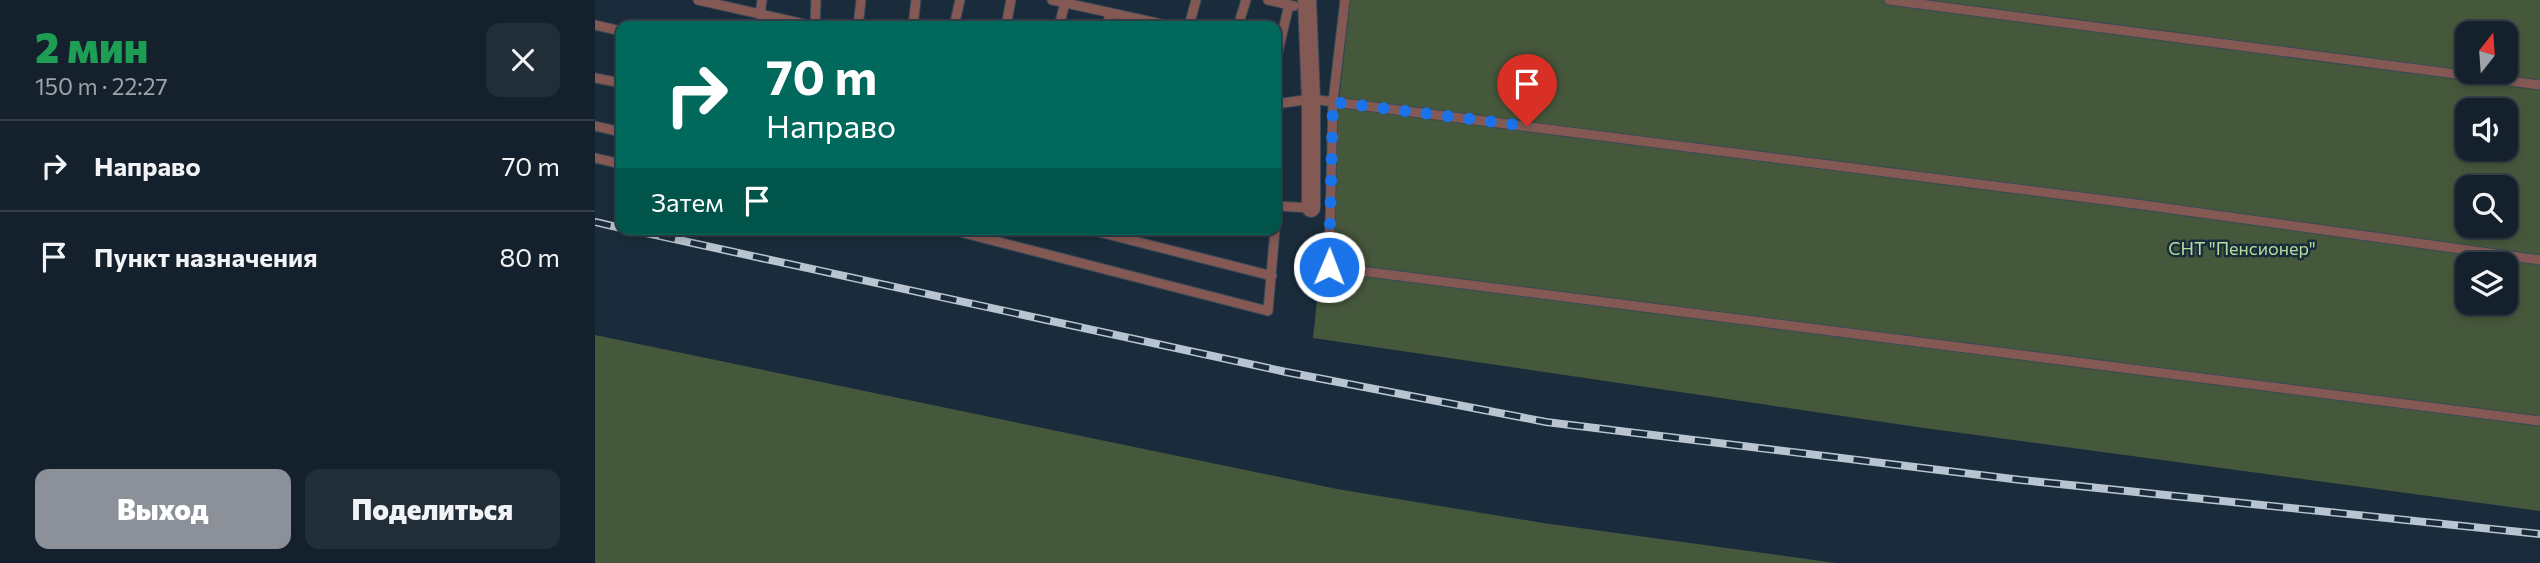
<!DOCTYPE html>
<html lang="ru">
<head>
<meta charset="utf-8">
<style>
  :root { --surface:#14212c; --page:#212e38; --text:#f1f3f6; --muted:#9da3a9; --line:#333e48; --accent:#8c9099 }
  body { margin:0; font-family:Commissioner,sans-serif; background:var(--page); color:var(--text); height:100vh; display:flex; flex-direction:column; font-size:26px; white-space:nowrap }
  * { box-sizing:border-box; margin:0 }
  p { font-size:23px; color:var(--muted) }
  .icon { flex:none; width:38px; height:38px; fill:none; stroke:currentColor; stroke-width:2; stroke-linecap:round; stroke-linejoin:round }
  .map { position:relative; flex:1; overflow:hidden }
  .side { display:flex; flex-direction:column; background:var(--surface); width:595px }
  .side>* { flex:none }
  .guide { position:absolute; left:21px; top:21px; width:665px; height:214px; border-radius:14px; box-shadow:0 4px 10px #0003,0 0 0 2px var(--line); background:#00695c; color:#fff; overflow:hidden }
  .needle { width:46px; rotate:17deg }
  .controls { position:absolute; left:1860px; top:21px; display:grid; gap:14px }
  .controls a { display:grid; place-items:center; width:63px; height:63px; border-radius:14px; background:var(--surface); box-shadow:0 4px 10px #0003,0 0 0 2px var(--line); font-size:35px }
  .pin { position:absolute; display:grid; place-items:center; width:60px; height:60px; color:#fff; margin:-72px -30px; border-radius:50% 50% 50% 0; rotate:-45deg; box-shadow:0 0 7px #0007 }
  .pin .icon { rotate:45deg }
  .me { position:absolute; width:77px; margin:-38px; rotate:1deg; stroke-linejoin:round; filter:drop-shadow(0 0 5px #0008) }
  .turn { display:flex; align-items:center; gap:24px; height:147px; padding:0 35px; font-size:32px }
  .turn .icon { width:91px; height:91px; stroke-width:2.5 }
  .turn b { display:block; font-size:49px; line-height:60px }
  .then { display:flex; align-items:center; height:66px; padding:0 35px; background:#0003; gap:14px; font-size:26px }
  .round { display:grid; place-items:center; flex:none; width:74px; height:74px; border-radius:14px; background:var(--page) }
  .summary { display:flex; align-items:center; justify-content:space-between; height:119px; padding:0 35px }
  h1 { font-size:42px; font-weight:800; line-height:52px; color:#1e9e55 }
  .cta { display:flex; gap:14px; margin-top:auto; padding:14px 35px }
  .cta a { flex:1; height:80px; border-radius:14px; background:var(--accent); color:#fff; font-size:28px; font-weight:800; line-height:80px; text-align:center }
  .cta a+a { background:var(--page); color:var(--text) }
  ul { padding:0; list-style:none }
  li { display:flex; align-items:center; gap:21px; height:91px; padding:0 35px; border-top:2px solid var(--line) }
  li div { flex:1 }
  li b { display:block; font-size:26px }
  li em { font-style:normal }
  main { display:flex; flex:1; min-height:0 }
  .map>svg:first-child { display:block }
  .green { fill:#46583c; fill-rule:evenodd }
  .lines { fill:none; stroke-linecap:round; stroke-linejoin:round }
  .lane-casing { stroke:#384957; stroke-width:11 }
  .street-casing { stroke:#384957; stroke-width:20 }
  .lane { stroke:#845954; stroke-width:9 }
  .street { stroke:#845954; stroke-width:18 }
  .rail-casing { stroke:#b8c4cf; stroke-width:8 }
  .rail { stroke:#1a2c3b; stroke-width:5; stroke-dasharray:16; stroke-linecap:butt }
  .route { stroke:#1a73e8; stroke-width:12; stroke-dasharray:0 21.6 }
  .labels { text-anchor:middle; stroke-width:5; stroke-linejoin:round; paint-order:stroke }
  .park-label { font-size:18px; fill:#b3de9d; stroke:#1a2c3b }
</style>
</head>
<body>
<main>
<section class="side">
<div class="summary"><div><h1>2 мин</h1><p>150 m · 22:27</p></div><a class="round"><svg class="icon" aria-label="close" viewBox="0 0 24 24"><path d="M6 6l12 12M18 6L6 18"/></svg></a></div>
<ul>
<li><svg class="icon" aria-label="right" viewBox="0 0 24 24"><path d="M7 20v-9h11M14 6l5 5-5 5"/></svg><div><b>Направо</b></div><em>70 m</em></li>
<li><svg class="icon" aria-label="arrive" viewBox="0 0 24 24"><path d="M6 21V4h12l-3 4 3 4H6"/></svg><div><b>Пункт назначения</b></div><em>80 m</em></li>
</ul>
<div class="cta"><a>Выход</a><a>Поделиться</a></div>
</section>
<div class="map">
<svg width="1945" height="563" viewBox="0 0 1945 563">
  <rect width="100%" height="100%" fill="#1a2c3b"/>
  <g class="green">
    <path d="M755,0H1945V511L1329,428L718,338ZM1872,33H1911V72H1872ZM1872,110H1911V149H1872ZM1872,187H1911V226H1872ZM1872,264H1911V303H1872Z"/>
    <polygon points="0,335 742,489 948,523 1241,563 0,563"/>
  </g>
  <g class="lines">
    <defs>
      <g id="lane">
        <polyline points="103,0 218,26"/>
        <polyline points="457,0 576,26"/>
        <polyline points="673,0 699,6"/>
        <polyline points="750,0 738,102 734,267 1945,421"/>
        <polyline points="1294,0 1945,85"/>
        <polyline points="165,15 167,0"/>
        <polyline points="0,25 26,31"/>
        <polyline points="220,26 221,0"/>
        <polyline points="263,26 266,0"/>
        <polyline points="318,26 321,0"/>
        <polyline points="359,26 365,0"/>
        <polyline points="411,26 416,0"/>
        <polyline points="464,26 470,3"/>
        <polyline points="512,26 515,13"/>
        <polyline points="594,26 601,0"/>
        <polyline points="643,26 651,0"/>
        <polyline points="681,60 694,5"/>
        <polyline points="0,78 26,83"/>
        <polyline points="681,104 716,99 1541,204 1945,260"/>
        <polyline points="0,126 26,132"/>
        <polyline points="681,151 682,151"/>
        <polyline points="0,158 26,164"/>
        <polyline points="681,206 716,208"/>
        <polyline points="353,229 673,311 680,229"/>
        <polyline points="492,229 677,276"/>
      </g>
      <polyline id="street" points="712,0 716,99 716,208"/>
    </defs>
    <use href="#lane" class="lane-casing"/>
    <use href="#street" class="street-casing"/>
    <use href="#lane" class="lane"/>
    <use href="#street" class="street"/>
    <defs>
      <g id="rail">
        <polyline points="0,222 26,228"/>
        <polyline points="33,229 691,372 951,422 1426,480 1945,534"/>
      </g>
    </defs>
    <use href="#rail" class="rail-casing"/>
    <use href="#rail" class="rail"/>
  </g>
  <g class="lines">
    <polyline class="route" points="734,267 738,102 932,126"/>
  </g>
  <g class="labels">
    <g class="park-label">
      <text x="1647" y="255">СНТ "Пенсионер"</text>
    </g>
  </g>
</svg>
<div class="controls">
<a><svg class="needle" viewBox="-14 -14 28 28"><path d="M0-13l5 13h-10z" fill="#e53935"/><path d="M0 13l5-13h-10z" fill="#9da3a9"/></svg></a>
<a><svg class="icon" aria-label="sound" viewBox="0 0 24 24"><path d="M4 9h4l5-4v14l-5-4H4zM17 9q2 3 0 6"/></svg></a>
<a><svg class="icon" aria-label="search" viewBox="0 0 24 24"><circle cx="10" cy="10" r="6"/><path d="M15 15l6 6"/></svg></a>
<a><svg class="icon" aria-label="layers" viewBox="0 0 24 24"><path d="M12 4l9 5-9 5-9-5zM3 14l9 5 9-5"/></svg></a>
</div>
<div class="pin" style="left:932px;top:126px;background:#d93025"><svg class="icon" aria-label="arrive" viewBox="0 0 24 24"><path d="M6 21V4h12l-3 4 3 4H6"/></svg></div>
<svg class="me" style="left:734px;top:267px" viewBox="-20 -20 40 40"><circle r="17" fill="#1a73e8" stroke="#fff" stroke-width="3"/><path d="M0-11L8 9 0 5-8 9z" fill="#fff"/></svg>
<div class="guide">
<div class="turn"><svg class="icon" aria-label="right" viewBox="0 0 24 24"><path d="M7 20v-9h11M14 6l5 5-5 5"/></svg><div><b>70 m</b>Направо</div></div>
<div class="then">Затем<svg class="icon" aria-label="arrive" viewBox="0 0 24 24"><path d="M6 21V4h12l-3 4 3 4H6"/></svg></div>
</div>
</div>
</main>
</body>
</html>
